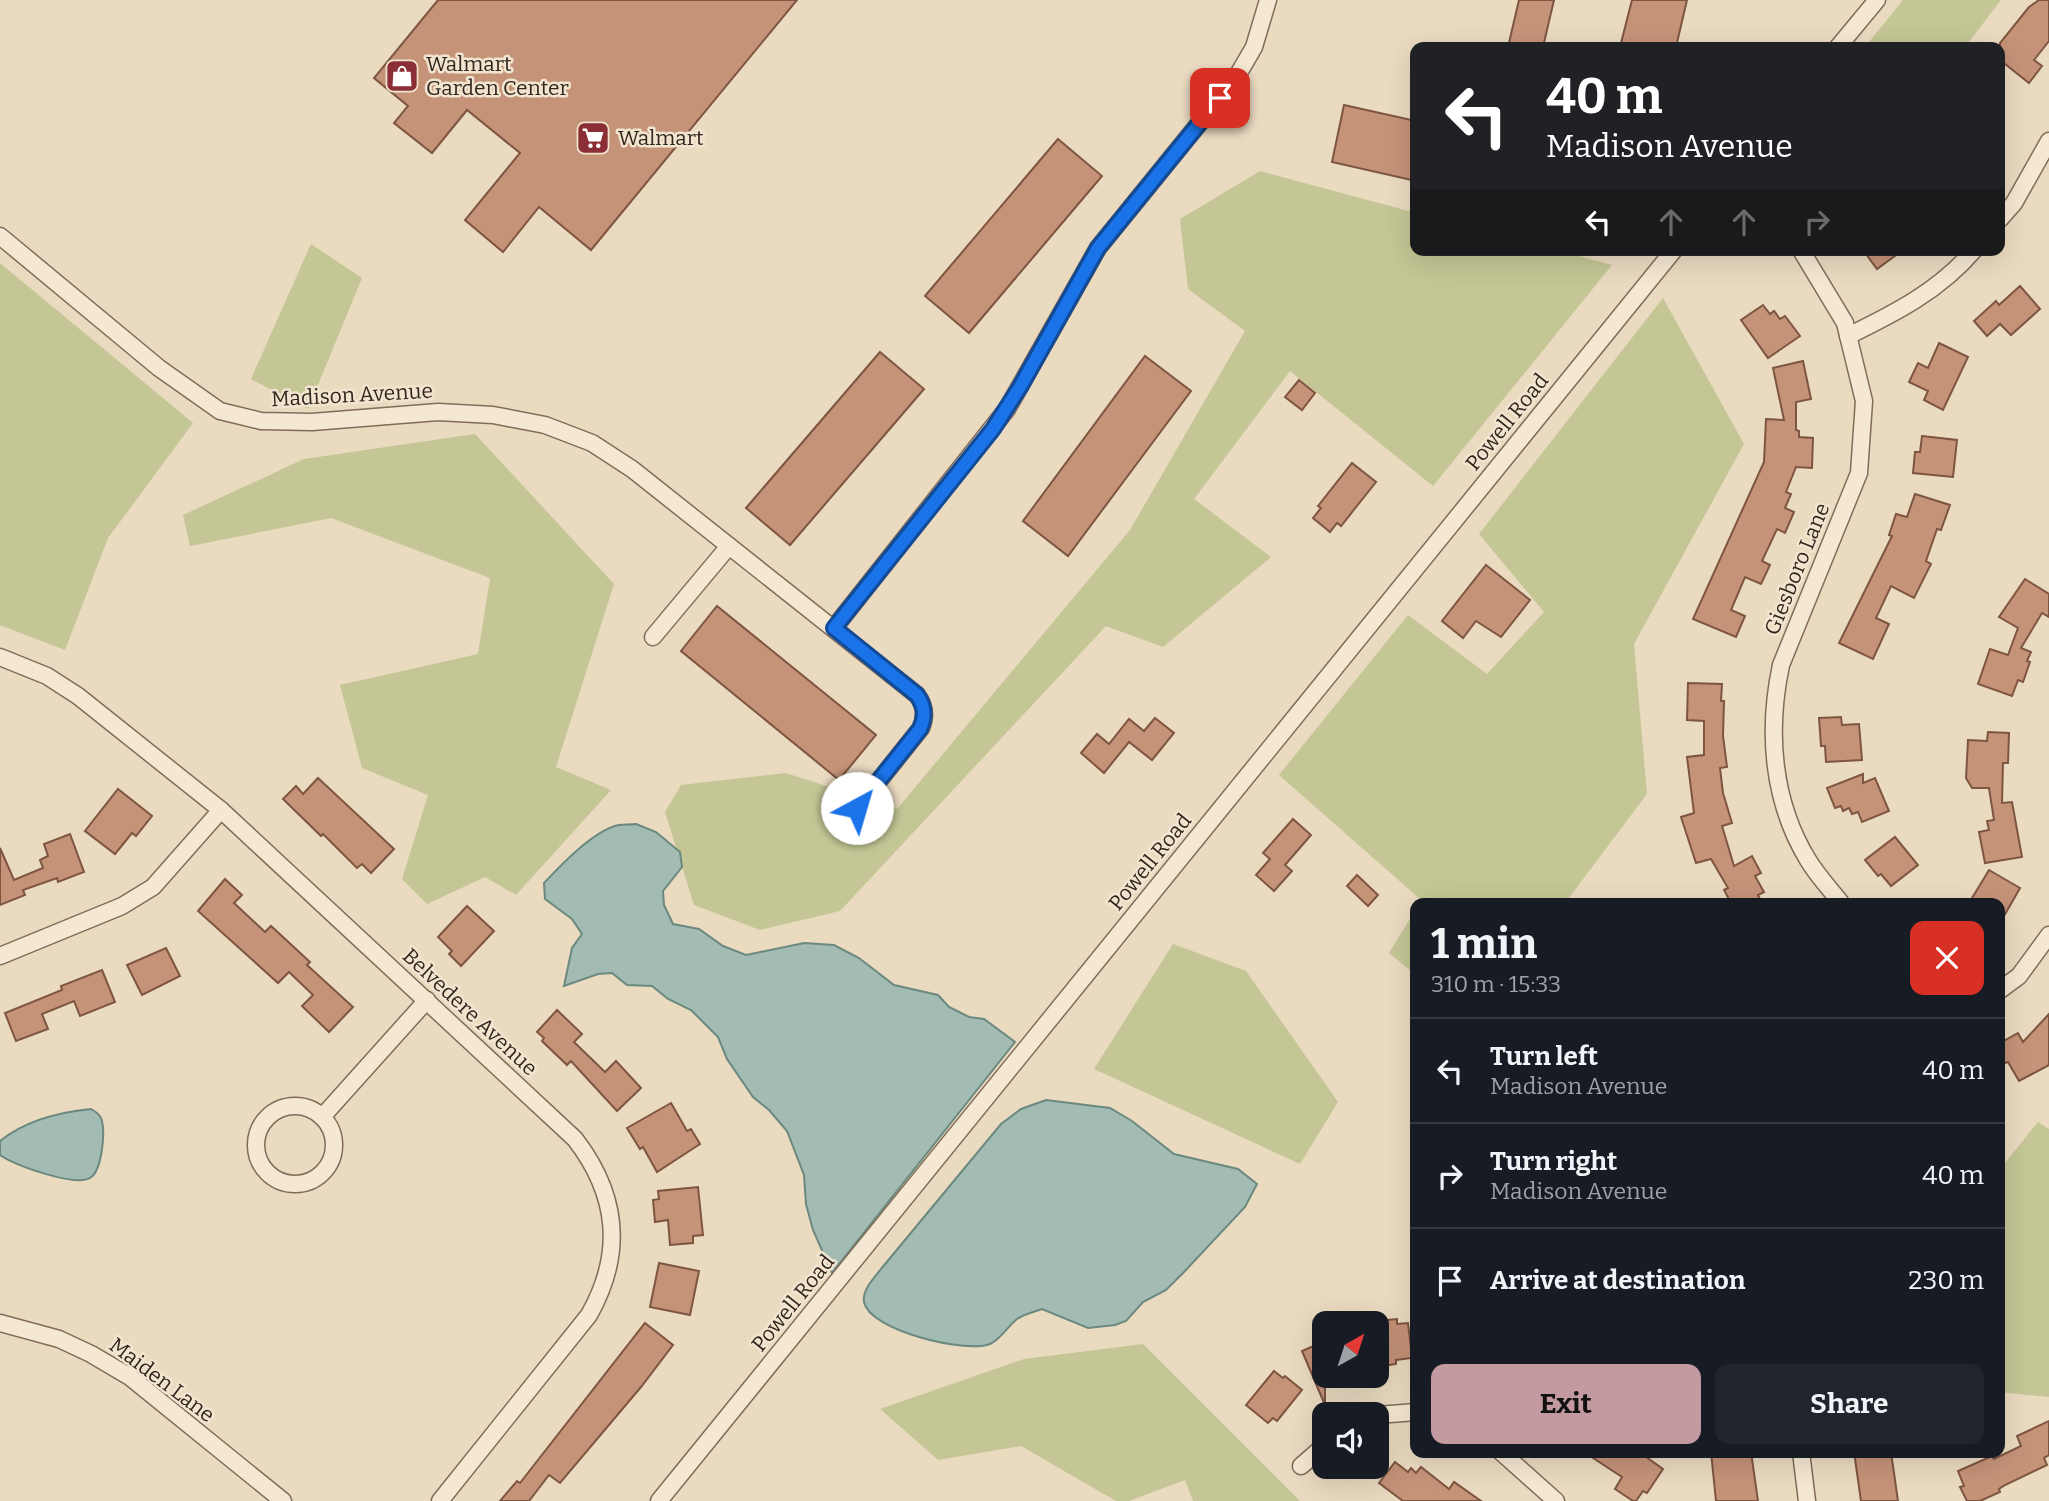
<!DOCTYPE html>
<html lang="en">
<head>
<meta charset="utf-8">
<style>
  :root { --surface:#171b24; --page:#20242c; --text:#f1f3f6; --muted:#9ea1a6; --line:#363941; --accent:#c39a9f }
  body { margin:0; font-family:Bitter,serif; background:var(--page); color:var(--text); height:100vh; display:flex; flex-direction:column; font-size:26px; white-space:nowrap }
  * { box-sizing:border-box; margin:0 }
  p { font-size:23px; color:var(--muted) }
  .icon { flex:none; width:38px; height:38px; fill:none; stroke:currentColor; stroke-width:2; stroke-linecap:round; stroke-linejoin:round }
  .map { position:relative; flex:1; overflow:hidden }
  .panel { position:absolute; left:1410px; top:898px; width:595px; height:560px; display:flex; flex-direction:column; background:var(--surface); border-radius:14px; box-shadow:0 7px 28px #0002 }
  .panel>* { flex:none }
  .guide { position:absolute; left:1410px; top:42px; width:595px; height:214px; border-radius:14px; box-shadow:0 7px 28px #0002; background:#202124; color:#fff; overflow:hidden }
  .needle { width:46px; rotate:39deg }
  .buttons { position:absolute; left:1312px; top:1311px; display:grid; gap:14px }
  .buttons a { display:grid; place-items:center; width:77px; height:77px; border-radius:14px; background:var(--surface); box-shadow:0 7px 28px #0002; font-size:35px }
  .pin { position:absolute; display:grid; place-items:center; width:60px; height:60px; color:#fff; margin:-30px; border-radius:14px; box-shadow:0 4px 10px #0006 }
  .me { position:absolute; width:77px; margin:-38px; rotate:39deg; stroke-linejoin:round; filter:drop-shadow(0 0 5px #0008) }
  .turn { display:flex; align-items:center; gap:24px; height:147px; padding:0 21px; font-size:32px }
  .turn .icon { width:91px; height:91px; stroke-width:2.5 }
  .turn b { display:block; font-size:49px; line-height:60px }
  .lanes { display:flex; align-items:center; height:66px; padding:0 21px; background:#0003; justify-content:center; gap:35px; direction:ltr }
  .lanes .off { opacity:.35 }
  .round { display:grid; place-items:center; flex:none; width:74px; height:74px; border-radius:14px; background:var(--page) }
  .overview { display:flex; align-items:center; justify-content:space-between; height:119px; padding:0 21px }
  h1 { font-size:42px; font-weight:700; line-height:52px }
  .button { display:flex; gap:14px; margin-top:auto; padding:14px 21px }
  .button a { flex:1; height:80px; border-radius:14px; background:var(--accent); color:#111; font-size:28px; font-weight:700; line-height:80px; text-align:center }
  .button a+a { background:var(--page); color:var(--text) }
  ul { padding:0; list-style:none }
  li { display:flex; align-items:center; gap:21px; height:105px; padding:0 21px; border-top:2px solid var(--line) }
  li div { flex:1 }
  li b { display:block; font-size:26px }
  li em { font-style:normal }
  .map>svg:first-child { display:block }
  .green { fill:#c4c695 }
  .water { fill:#a2bcb3; stroke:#6b897f; stroke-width:2 }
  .building { fill:#c59378; stroke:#7e5541; stroke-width:2 }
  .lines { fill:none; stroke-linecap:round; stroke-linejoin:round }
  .street-casing { stroke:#816c59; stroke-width:19 }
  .street { stroke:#f5e8d2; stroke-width:16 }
  .route-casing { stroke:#114b97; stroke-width:18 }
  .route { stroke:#1a73e8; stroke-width:12 }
  .labels { text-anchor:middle; stroke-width:5; stroke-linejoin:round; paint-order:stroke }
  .poi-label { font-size:21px; fill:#32251d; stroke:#f2e5cf; text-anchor:start }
  .street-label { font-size:21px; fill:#32251d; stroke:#f2e5cf }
</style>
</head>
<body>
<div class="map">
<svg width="2049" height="1501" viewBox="0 0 2049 1501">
  <rect width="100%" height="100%" fill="#eadac0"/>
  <g class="green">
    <polygon points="1903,0 2001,0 1965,47 1865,47"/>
    <polygon points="1260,171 1416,213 1416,250 1557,250 1612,265 1433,486 1290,371 1194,499 1271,557 1163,647 1106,626 840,911 760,930 694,905 665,812 681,785 786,773 897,809 1130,530 1245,331 1188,289 1180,219"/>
    <polygon points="311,244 362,278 308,409 251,379"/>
    <polygon points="0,263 193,423 108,538 65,650 0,625"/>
    <polygon points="1663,298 1744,444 1634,644 1647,794 1565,903 1419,903 1421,900 1279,775 1408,615 1487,674 1544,612 1479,534"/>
    <polygon points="475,434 614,584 556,767 611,790 516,895 485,877 427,904 402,879 428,795 362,768 340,685 478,654 490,578 331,518 190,546 183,515 304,459"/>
    <polygon points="1416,909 1416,975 1389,953"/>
    <polygon points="1173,944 1246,971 1338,1102 1300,1164 1094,1069"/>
    <polygon points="2038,1122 2049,1129 2049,1397 2000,1392 2000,1169"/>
    <polygon points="1143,1344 1300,1501 1193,1501 1185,1480 1129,1501 1116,1501 1021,1446 938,1460 880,1409 1024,1359"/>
  </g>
  <g class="water">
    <path d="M636,824L656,832L680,852L682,867L663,891L664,905L673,924L699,929L723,946L746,955L804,943L834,945L859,958L894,985L938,995L949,1007L969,1017L984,1019L1015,1042L832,1273L813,1230L806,1204L804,1175L787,1131L769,1110L753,1097L727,1059L718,1037L691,1010L668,999L652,986L627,985L612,973L598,974L564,986L572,948L582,934L572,919L545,899L544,883C561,865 594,830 619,825C624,824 630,825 636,824Z"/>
    <path d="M1046,1100L1110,1108L1132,1121L1174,1154L1238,1169L1257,1184L1245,1207L1184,1272L1166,1290L1143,1302L1126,1321L1115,1325L1088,1328L1042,1309C1034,1312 1024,1314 1017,1319C1008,1326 1000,1340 990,1344C966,1354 869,1330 864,1302C862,1290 874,1278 881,1269L1001,1124L1021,1109Z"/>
    <path d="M91,1109C96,1112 101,1115 102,1121C105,1134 102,1171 90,1178C74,1187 15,1165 0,1155V1141C25,1121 60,1112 91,1109Z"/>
  </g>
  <g class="building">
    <polygon points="438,0 797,0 591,250 539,207 503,252 465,220 520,153 467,110 432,153 394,123 408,106 374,78"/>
    <polygon points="1519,0 1554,0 1543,47 1508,47"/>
    <polygon points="1632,0 1687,0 1676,47 1620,47"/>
    <polygon points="2039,0 2049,0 2049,41 2034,60 2042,66 2029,83 2000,60 2000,43 2029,7"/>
    <polygon points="1344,105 1416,121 1416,181 1332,162"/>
    <polygon points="1058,139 1102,176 969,333 925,296"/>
    <polygon points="1863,250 1903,250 1877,269"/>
    <polygon points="2020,286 2040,309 2011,335 2000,324 1987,336 1974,321 1996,301 1999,305"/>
    <polygon points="1763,305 1770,314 1774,311 1780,319 1785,316 1800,336 1768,358 1741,320"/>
    <polygon points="1939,343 1968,357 1943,410 1924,400 1928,391 1909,382 1918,363 1928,368"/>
    <polygon points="880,352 924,389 790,545 746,508"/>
    <polygon points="1145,356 1191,391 1068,556 1023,521"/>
    <polygon points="1803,361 1811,399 1796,402 1796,430 1799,431 1799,437 1813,438 1812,468 1796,467 1786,492 1791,494 1785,508 1794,512 1785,533 1777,529 1762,561 1770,565 1761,584 1745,577 1731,610 1745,616 1736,637 1693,619 1764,462 1766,419 1784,420 1773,368"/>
    <polygon points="1299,380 1315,393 1302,410 1285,397"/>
    <polygon points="1922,436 1957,440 1953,477 1913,473 1915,452 1920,452"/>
    <polygon points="1352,463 1376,482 1341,526 1337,523 1330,532 1313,518 1321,508 1318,506"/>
    <polygon points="1915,494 1950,505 1941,530 1937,529 1926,561 1931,564 1914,598 1891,586 1876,618 1889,624 1873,659 1839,643 1892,536 1889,535 1896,514 1907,517"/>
    <polygon points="1486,565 1530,600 1501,637 1476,621 1463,638 1442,621"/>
    <polygon points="2025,579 2049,594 2049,617 2042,613 2021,648 2031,652 2027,661 2030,662 2023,682 2018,680 2012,696 1978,684 1990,649 2008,655 2018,628 1999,617"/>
    <polygon points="717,606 876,735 839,780 681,651"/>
    <polygon points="1688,683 1722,684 1721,701 1724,701 1723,736 1727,767 1720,768 1723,793 1732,823 1722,826 1734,866 1752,856 1761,873 1755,876 1764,892 1758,895 1762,903 1731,903 1724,890 1728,888 1711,859 1696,863 1681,817 1694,813 1687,757 1704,755 1704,721 1687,720"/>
    <polygon points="1841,717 1842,725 1859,724 1862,760 1826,762 1825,746 1821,746 1819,718"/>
    <polygon points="1155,718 1174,733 1152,760 1129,742 1104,773 1081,753 1097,734 1109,744 1129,719 1144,731"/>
    <polygon points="1988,732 2009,733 2008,763 2003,763 2002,803 2012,802 2022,857 1985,863 1979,832 1989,830 1987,821 1994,820 1989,788 1972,788 1966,778 1968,740 1987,741"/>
    <polygon points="1863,774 1863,783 1875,778 1889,811 1862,822 1858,812 1852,814 1849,808 1843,811 1841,806 1835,808 1827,788"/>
    <polygon points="318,778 394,849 371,873 362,864 357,868 323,834 321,836 283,799 296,786 303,794"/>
    <polygon points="118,789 152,816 136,836 132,833 115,854 85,831"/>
    <polygon points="1293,819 1311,835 1285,865 1292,871 1274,891 1256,875 1270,859 1263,853"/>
    <polygon points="70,834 84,872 58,882 57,878 23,890 25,895 0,905 0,848 14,880 43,868 40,860 48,856 44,844"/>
    <polygon points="1895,837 1918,865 1891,886 1881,874 1878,876 1865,860"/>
    <polygon points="1989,870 2020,888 2000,923 2000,903 1969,903"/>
    <polygon points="1357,875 1378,895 1368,906 1347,886"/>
    <polygon points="225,879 242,895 234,903 265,932 271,926 310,962 307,965 353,1007 329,1032 302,1006 313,995 289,972 278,983 198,911"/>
    <polygon points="467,906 494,931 461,966 449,954 452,951 438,937"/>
    <polygon points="166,948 180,976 142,995 127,965"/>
    <polygon points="102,970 115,1002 80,1016 74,1001 42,1014 48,1029 16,1041 5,1013 62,990 61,986"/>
    <polygon points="557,1010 582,1034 574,1042 605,1072 616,1061 641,1088 617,1111 571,1061 567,1065 542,1041 544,1038 537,1032"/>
    <polygon points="2049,1014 2049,1065 2019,1081 2008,1062 2005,1063 2000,1055 2000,1043 2018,1033 2023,1042"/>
    <polygon points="671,1103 687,1131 691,1129 700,1144 657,1172 643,1147 640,1149 627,1128"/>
    <polygon points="698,1187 703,1235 693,1236 693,1243 670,1245 668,1220 655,1222 653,1200 659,1199 658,1191"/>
    <polygon points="659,1263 699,1271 690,1315 650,1307"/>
    <polygon points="1397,1319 1397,1324 1408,1323 1412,1358 1396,1360 1396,1364 1377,1367 1377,1321"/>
    <polygon points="645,1323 673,1345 641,1387 560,1483 549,1475 529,1501 500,1501 517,1481 520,1483"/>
    <polygon points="1325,1341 1325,1405 1302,1351"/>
    <polygon points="1274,1371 1283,1378 1285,1376 1302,1390 1277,1421 1273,1418 1268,1423 1246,1405"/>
    <polygon points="2049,1421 2049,1455 2044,1458 2047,1465 2005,1485 1999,1489 2000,1492 1980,1501 1967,1501 1960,1487 1964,1486 1958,1471 1992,1456 1994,1459 2021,1446 2017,1436"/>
    <polygon points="1584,1452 1639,1452 1663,1469 1647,1493 1643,1491 1636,1501 1633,1501 1615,1489 1622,1477"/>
    <polygon points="1711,1452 1751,1452 1758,1501 1716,1501"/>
    <polygon points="1854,1452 1891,1452 1898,1501 1861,1501"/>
    <polygon points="1395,1462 1408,1472 1411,1468 1416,1473 1421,1467 1449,1489 1454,1482 1481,1501 1403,1501 1379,1483"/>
  </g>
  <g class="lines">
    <defs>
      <g id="street">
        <polyline points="1838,47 1877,0"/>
        <polyline points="2000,219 2014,203 2049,141"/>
        <path d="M0,236L159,368L220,411L261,421L312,422L438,412L493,415L545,425L592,443L632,469L917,695C925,706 926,716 921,728L857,808"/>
        <path d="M1801,250L1845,323L1864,401L1859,473L1781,665C1767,731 1772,801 1808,860C1817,875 1830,889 1841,903"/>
        <path d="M1848,336C1895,313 1939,291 1974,250"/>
        <polyline points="834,628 1007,409 1098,248 1236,78 1254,47 1268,0"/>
        <polyline points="653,637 729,546"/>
        <path d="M0,657L47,676L78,696L221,810L575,1139C618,1195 624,1253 589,1315L440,1501"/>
        <polyline points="0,956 122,906 153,887 221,810"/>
        <polyline points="2000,990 2019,976 2049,935"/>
        <circle cx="295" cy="1145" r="39"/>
        <polyline points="322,1117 427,1000"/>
        <polyline points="0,1323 59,1339 91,1354 130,1377 283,1501"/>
        <polyline points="1377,1415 1416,1412"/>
        <polyline points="1501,1452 1556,1501"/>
        <polyline points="1801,1452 1807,1501"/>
        <polyline points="1301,1466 1325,1445"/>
        <polyline points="659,1501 1674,250"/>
      </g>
    </defs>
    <use href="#street" class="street-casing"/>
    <use href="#street" class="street"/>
  </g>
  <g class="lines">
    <defs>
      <path id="route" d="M857,808L920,729C926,716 925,706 917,695L834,628L993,429L1020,387L1098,248L1220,98"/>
    </defs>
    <use href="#route" class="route-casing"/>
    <use href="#route" class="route"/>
  </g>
  <defs>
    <symbol id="shop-square" viewBox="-11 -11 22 22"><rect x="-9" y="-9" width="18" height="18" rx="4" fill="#8b2e35" stroke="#f2e5cf"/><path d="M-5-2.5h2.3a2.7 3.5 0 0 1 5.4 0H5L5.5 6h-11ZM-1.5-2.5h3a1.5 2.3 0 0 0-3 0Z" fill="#fff"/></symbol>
    <symbol id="supermarket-square" viewBox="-11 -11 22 22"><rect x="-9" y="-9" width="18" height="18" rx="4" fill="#8b2e35" stroke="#f2e5cf"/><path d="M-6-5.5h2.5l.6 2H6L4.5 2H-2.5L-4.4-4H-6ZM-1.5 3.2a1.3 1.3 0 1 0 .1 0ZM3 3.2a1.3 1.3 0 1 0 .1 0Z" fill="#fff"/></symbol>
  </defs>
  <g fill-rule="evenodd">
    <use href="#shop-square" x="383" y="57" width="38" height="38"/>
    <use href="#supermarket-square" x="574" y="119" width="38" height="38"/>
  </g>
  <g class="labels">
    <g class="poi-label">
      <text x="426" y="71">Walmart<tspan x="426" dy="24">Garden Center</tspan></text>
      <text x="618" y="145">Walmart</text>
    </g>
    <g class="street-label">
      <text transform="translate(352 395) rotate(-3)" y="7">Madison Avenue</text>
      <text transform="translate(1507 422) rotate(-51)" y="7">Powell Road</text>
      <text transform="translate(1797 569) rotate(-68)" y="7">Giesboro Lane</text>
      <text transform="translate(1150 862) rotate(-51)" y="7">Powell Road</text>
      <text transform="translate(470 1012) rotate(43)" y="7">Belvedere Avenue</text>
      <text transform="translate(793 1303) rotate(-51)" y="7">Powell Road</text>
      <text transform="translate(162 1380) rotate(37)" y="7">Maiden Lane</text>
    </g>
  </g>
</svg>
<div class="buttons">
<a><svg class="needle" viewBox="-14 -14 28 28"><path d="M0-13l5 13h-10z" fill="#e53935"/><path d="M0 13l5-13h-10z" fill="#9ea1a6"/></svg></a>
<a><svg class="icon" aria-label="sound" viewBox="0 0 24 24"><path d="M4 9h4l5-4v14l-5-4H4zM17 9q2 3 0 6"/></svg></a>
</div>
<div class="pin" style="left:1220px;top:98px;background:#d93025"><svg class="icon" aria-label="arrive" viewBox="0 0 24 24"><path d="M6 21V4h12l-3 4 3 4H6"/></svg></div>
<svg class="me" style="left:857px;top:808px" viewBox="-20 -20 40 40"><circle r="19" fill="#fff"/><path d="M0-13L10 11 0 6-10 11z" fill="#1a73e8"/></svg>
<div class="guide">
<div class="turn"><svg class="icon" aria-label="left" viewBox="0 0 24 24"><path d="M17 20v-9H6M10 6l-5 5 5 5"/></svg><div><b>40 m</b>Madison Avenue</div></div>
<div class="lanes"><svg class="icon" aria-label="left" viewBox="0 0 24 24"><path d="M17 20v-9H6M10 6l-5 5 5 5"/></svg><svg class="icon off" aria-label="ahead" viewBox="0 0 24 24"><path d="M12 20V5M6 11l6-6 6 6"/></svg><svg class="icon off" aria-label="ahead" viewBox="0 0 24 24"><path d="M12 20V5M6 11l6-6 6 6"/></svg><svg class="icon off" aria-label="right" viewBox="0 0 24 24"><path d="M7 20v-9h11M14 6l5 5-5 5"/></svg></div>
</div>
<section class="panel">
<div class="overview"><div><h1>1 min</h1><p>310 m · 15:33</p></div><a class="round" style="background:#d93025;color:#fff"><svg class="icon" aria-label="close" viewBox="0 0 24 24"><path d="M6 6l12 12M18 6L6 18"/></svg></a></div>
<ul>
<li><svg class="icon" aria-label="left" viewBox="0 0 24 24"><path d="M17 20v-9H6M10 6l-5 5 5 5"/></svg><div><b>Turn left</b><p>Madison Avenue</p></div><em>40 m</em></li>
<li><svg class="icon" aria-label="right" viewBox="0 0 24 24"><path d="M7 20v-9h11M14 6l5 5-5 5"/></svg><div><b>Turn right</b><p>Madison Avenue</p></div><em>40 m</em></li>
<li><svg class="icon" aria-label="arrive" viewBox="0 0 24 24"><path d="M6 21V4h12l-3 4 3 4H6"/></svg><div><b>Arrive at destination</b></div><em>230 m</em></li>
</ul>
<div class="button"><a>Exit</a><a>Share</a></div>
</section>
</div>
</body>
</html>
